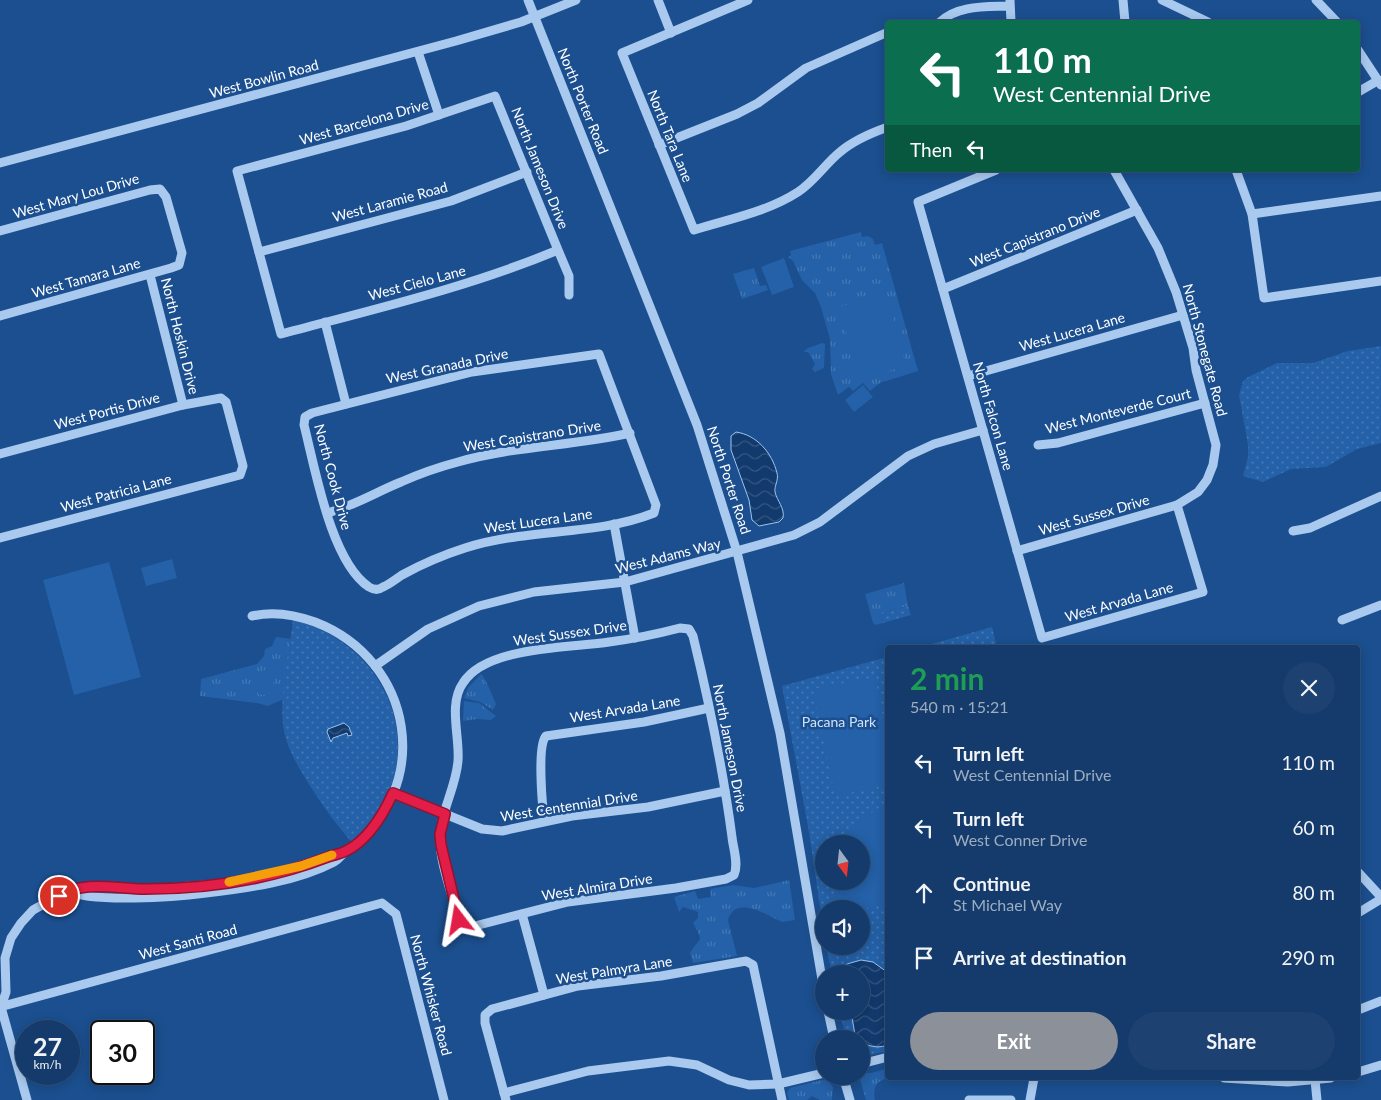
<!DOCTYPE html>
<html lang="en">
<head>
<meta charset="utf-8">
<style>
  :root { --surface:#143b6b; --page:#1d4271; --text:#f1f3f6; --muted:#9dadc1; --line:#33557e; --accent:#8c9099 }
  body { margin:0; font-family:Lato,sans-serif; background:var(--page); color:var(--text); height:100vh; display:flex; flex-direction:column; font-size:19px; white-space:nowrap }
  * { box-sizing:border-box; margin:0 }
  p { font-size:16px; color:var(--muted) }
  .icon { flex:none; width:28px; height:28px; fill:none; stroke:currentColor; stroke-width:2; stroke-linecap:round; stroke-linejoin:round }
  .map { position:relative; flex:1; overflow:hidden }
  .sheet { position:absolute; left:885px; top:645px; width:475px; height:435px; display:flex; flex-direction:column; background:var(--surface); border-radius:5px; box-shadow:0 2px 12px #0003,0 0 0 1px var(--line) }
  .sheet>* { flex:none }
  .top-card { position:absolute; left:885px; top:20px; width:475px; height:152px; border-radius:5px; box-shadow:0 2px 12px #0003,0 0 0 1px var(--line); background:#0b6e4f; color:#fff; overflow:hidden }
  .needle { width:32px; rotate:165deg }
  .fabs { position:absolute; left:815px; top:835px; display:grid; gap:10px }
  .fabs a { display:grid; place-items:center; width:55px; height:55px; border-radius:50%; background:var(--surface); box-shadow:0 2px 12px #0003,0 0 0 1px var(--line); font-size:25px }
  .speed { position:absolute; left:15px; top:1020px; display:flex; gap:10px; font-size:25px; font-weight:700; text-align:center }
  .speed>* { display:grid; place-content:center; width:65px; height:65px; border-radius:50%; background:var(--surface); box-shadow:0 2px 12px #0003,0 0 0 1px var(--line); line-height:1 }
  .speed small { font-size:12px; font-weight:400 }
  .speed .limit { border:2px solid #111; border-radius:8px; background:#fff; color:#111 }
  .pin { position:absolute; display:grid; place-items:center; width:42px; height:42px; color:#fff; margin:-21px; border:2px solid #fff; border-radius:50%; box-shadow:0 1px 5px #0007 }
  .me { position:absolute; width:55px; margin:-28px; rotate:346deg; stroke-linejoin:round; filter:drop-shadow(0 0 4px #0008) }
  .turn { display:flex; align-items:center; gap:18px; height:105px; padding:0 25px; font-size:22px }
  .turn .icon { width:65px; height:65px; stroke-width:2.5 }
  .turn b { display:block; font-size:35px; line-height:42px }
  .then { display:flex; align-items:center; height:48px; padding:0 25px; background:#0003; gap:10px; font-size:19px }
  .round { display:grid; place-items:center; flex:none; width:52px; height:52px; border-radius:26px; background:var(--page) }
  .headline { display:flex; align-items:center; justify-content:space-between; height:85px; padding:0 25px }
  h1 { font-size:30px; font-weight:700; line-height:38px; color:#1e9e55 }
  .primary-button { display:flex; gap:10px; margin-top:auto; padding:10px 25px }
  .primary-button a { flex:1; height:58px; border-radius:30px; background:var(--accent); color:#fff; font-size:20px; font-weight:700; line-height:58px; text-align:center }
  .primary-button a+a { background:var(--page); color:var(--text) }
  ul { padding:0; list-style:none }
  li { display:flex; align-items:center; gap:15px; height:65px; padding:0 25px }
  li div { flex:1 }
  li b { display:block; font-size:19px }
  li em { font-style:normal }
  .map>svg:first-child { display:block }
  .grass { fill:url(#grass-tufts) }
  .park { fill:url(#park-dots); fill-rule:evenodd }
  .garden { fill:#2461a8 }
  .water { fill:url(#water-waves); stroke:#9cc4f0 }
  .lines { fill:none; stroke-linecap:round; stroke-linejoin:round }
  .minor { stroke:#a9c9ee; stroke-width:9 }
  .route-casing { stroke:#92132f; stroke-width:12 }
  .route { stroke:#e11d48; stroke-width:9 }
  .slow { stroke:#f59e0b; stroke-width:9 }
  .labels { text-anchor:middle; stroke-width:5; stroke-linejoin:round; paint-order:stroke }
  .street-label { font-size:14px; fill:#fff; stroke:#1b4f8f }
  .park-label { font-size:14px; fill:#cfe3fa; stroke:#1b4f8f }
</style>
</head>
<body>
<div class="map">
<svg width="1381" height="1100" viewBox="0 0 1381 1100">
  <defs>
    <pattern id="grass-tufts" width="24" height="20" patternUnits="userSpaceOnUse" patternTransform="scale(1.25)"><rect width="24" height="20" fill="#2461a8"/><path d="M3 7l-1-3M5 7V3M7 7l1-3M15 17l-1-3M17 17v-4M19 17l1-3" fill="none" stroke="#4579b5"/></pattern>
    <pattern id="park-dots" width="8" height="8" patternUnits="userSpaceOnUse" patternTransform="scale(1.25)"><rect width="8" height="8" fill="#2461a8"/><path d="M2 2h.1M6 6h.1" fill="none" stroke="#4579b5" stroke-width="1.8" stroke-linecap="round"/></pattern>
    <pattern id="water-waves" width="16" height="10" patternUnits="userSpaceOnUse" patternTransform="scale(1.25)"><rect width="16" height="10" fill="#123a6d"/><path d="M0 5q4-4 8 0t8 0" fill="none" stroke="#365883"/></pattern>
  </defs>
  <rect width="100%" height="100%" fill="#1b4f8f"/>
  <g class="grass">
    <polygon points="861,232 862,237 868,236 873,239 875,245 882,243 918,371 880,383 870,391 863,383 853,391 849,387 838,395 831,374 830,339 821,307 815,293 802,280 793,261 788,257 791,256 790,251"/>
    <polygon points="754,268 760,286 766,285 768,290 742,299 733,274"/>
    <polygon points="822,343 825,344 824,368 815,372 812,369 815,364 808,352 804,352 806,349"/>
    <polygon points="904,583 908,606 881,613 883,623 876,625 873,623 865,594"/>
    <path d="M293,624L348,837C328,817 289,757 284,730C283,720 284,709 284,699L268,706L257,703L200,696L201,679L257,664L264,656L265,649L272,646L276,637L291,639Z"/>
    <path d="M481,674C486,679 493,697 496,704L493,710L480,702L464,698L468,688Z"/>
    <polygon points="464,701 479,703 496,716 491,720 477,719 463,721"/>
    <path d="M789,880L795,920L782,922C769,917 736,893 728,920L737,956L693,963L690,953C699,937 705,944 693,923L698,918V912L683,907L679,912L674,897L695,891L698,899L711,897L710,889L733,885L754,888Z"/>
    <path d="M887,1069L888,1078C876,1081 873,1087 875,1100H866L859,1076H861L862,1073H871Z"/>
    <polygon points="826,1079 833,1087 832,1100 820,1100 812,1096 807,1100 789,1100 787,1093 790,1088"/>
  </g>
  <g class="park">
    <polygon points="1381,346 1381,443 1357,449 1326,467 1291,469 1263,482 1243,476 1248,457 1248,445 1239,395 1243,381 1248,377 1277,363 1313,363 1348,351"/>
    <polygon points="908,606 911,615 883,623 881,613"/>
    <path d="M293,620C365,637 416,710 392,783C384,807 369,825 351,842C330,812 291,767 284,731C278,697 289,654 293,620Z"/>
    <polygon points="992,627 997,647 921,647"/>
    <path d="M887,657V1051L861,1057V1039H846L840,1011H861V974H832L826,946H861V909H824V934L809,832L782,686ZM824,844H861V881H824Z"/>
  </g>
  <g class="garden">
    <polygon points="784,258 794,287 772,295 761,267"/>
    <polygon points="886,293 906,366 859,379 839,307"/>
    <polygon points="863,385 873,397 854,412 845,400"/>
    <polygon points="172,559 177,578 146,586 141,568"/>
    <polygon points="109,562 141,677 74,695 43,580"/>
    <polygon points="262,670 275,671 272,696 258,694"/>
    <polygon points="875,677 887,738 887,785 835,796 813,689"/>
    <polygon points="887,802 887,904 861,909 838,909 834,900 834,881 861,881 861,844 843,844 856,824"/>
  </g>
  <g class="water">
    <path d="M736,432C757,435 772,453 777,473C779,480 774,486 775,492C777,501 785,508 783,518L779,522L759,526L752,520L749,500L731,450V436Z"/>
    <polygon points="344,723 349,727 352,735 348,736 347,733 333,738 331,742 327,732 328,729"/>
    <path d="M861,960L873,962L887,972L888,1045C873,1050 862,1044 855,1035L851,1011H861V974L843,973L847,964Z"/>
  </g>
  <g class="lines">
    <g class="minor">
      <polyline points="528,0 697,425 737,552 780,733 824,991"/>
      <polyline points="658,0 671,33"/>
      <path d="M748,0L622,53L694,230C729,219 767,212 798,192C815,181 825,164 840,152C854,140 871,133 888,127"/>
      <polyline points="1010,0 1011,22"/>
      <polyline points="1123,0 1125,22"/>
      <polyline points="1162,0 1208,22"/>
      <polyline points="1316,0 1337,22"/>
      <path d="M940,22C958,5 985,7 1009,6"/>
      <polyline points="1358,50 1381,85"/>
      <polyline points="418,52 439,115"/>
      <polyline points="1358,92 1379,80"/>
      <polyline points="659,145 737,114 758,103 806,68 888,32"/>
      <polyline points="0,163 456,41 521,22 576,0"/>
      <polyline points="996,170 918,202 1042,638 1203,592 1177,505"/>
      <polyline points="1236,170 1252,214 1264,298 1381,281"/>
      <polyline points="1252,214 1381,196"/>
      <polyline points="0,231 150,190 160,189 166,197 182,253 179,265 171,268 0,316"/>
      <path d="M558,250C469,287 375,309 281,334L237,171L406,126L495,96L558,250L569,276V295"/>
      <polyline points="259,252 451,201 527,172"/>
      <polyline points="150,275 183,405"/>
      <polyline points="943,289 1137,210"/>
      <polyline points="325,322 346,404"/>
      <path d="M599,354L656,505L654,513C596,536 527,528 465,548C443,555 422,564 402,575C396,579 390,584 383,587C379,590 374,590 369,587C331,562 315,468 304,425L305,417L312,413L472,372Z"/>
      <polyline points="968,376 1183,315"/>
      <polyline points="1038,445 1058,443 1205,403"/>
      <polyline points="0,454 183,405 221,398 226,402 243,466 240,475 0,538"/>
      <path d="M327,513C354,506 376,492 401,482C419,474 439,467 458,462C514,446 573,446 630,433"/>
      <polyline points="614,524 635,638"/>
      <polyline points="1293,531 1310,528 1381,496"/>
      <polyline points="1017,551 1177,505 1198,492 1207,480 1213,465 1216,445 1196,370 1193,348 1176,292 1158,248 1114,170"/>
      <polyline points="1342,620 1381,605"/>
      <path d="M680,628L689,629L693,636C709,702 723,769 732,837C733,848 739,864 734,875L726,879L676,888L568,902L471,927L463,926L459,920C452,893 439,862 440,835C441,811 456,787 458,761C460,737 448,704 463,683C486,646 570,648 609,642C633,639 657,634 680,628Z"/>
      <polyline points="375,666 428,629 479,606 534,592 625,582 794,535 820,522 908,456 934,444 983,430"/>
      <polyline points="393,793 482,829 502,831 572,816 648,807 725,791"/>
      <path d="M545,821C542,807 537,745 546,736L644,722L709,708"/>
      <polyline points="1358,872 1381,897"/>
      <path d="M67,891C93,903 175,897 206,893C247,888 296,882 334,862C340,859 342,853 348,850C435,787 414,660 315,622C296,615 273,611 252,616"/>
      <polyline points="1358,913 1381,899"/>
      <polyline points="522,914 544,995"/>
      <polyline points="0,1007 382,903 396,914 444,1100"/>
      <polyline points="1358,1010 1381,1001"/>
      <polyline points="828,1011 834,1039"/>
      <polyline points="861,1064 888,1057"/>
      <polyline points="1358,1072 1381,1065"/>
      <polyline points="843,1076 850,1100"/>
      <polyline points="1224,1078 1288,1082 1331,1078"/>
      <polyline points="1315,1080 1317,1100"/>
      <polyline points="504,1093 588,1071 669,1061 697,1065 729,1080 749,1085 778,1084 824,1073"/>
      <polyline points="27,1100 1,1007 6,992 5,958 11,938 21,923 33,910 67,891 81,887 149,889 218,884 275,873 344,852"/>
      <polyline points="506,1100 485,1023 485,1015 492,1009 578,986 661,976 746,961 753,965 782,1100"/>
      <polyline points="969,1100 1011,1100"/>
      <polyline points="1030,1100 1034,1078"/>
    </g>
  </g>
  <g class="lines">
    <defs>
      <path id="route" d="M59,896C83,880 118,889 145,889C206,889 271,879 328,857C333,855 340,854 346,851C368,840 383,815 393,793L445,814L440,834L441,845L459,920"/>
    </defs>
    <use href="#route" class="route-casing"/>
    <use href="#route" class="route"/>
    <polyline class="slow" points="229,882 301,866 332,855"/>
  </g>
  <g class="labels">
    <g class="street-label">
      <text transform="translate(264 79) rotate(-15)" y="5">West Bowlin Road</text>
      <text transform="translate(583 101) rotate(68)" y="5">North Porter Road</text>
      <text transform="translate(364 122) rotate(-16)" y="5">West Barcelona Drive</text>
      <text transform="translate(670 136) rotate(68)" y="5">North Tara Lane</text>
      <text transform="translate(540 168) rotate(68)" y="5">North Jameson Drive</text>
      <text transform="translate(76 196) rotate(-16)" y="5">West Mary Lou Drive</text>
      <text transform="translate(390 202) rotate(-15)" y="5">West Laramie Road</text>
      <text transform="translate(1035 237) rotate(-22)" y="5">West Capistrano Drive</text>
      <text transform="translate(86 278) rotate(-16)" y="5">West Tamara Lane</text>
      <text transform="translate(417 283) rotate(-15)" y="5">West Cielo Lane</text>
      <text transform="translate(1072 332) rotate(-16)" y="5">West Lucera Lane</text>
      <text transform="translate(180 336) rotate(76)" y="5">North Hoskin Drive</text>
      <text transform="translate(1205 350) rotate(75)" y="5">North Stonegate Road</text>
      <text transform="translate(447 366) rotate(-12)" y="5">West Granada Drive</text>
      <text transform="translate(107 411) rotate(-15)" y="5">West Portis Drive</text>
      <text transform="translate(1118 411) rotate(-14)" y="5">West Monteverde Court</text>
      <text transform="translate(993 416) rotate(74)" y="5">North Falcon Lane</text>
      <text transform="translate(532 436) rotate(-9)" y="5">West Capistrano Drive</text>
      <text transform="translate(333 477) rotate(75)" y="5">North Cook Drive</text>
      <text transform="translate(729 480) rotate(72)" y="5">North Porter Road</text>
      <text transform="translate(116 493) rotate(-15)" y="5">West Patricia Lane</text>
      <text transform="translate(1094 515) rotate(-16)" y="5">West Sussex Drive</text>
      <text transform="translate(538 521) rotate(-8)" y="5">West Lucera Lane</text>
      <text transform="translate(668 556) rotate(-14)" y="5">West Adams Way</text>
      <text transform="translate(1119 602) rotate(-16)" y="5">West Arvada Lane</text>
      <text transform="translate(570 633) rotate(-8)" y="5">West Sussex Drive</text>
      <text transform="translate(625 709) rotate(-9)" y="5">West Arvada Lane</text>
      <text transform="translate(730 748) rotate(79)" y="5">North Jameson Drive</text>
      <text transform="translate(569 806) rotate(-9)" y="5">West Centennial Drive</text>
      <text transform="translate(597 887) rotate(-9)" y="5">West Almira Drive</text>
      <text transform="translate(188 942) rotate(-15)" y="5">West Santi Road</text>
      <text transform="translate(614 970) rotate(-9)" y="5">West Palmyra Lane</text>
      <text transform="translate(431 995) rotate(75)" y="5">North Whisker Road</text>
    </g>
    <g class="park-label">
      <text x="839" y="727">Pacana Park</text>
    </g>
  </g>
</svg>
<div class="fabs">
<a><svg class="needle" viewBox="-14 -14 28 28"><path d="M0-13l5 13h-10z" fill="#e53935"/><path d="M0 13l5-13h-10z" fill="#9dadc1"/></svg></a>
<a><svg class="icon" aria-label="sound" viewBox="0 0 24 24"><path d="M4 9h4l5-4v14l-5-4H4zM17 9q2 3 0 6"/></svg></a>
<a>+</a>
<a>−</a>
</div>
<div class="speed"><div>27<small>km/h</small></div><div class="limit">30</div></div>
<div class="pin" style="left:59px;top:896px;background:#d93025"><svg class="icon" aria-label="arrive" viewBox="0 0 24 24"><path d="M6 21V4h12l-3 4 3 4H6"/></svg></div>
<svg class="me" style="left:459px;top:920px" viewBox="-20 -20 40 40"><path d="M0-17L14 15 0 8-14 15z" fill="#e11d48" stroke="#fff" stroke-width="4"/></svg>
<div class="top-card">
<div class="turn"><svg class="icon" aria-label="left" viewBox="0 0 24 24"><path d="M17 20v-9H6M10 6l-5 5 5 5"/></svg><div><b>110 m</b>West Centennial Drive</div></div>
<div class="then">Then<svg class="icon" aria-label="left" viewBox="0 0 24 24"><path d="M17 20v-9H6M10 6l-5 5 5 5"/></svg></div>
</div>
<section class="sheet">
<div class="headline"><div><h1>2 min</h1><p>540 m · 15:21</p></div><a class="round"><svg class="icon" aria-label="close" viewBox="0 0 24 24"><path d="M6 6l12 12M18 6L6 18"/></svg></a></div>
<ul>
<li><svg class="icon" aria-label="left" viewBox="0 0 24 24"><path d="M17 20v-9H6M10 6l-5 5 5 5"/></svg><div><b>Turn left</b><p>West Centennial Drive</p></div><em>110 m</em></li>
<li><svg class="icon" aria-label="left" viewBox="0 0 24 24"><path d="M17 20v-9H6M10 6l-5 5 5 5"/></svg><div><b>Turn left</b><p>West Conner Drive</p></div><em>60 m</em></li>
<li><svg class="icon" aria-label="ahead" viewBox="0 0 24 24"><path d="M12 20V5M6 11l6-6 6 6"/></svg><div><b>Continue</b><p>St Michael Way</p></div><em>80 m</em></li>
<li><svg class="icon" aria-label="arrive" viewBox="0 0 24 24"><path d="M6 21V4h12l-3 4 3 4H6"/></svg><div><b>Arrive at destination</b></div><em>290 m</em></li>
</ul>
<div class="primary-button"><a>Exit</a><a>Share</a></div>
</section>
</div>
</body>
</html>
